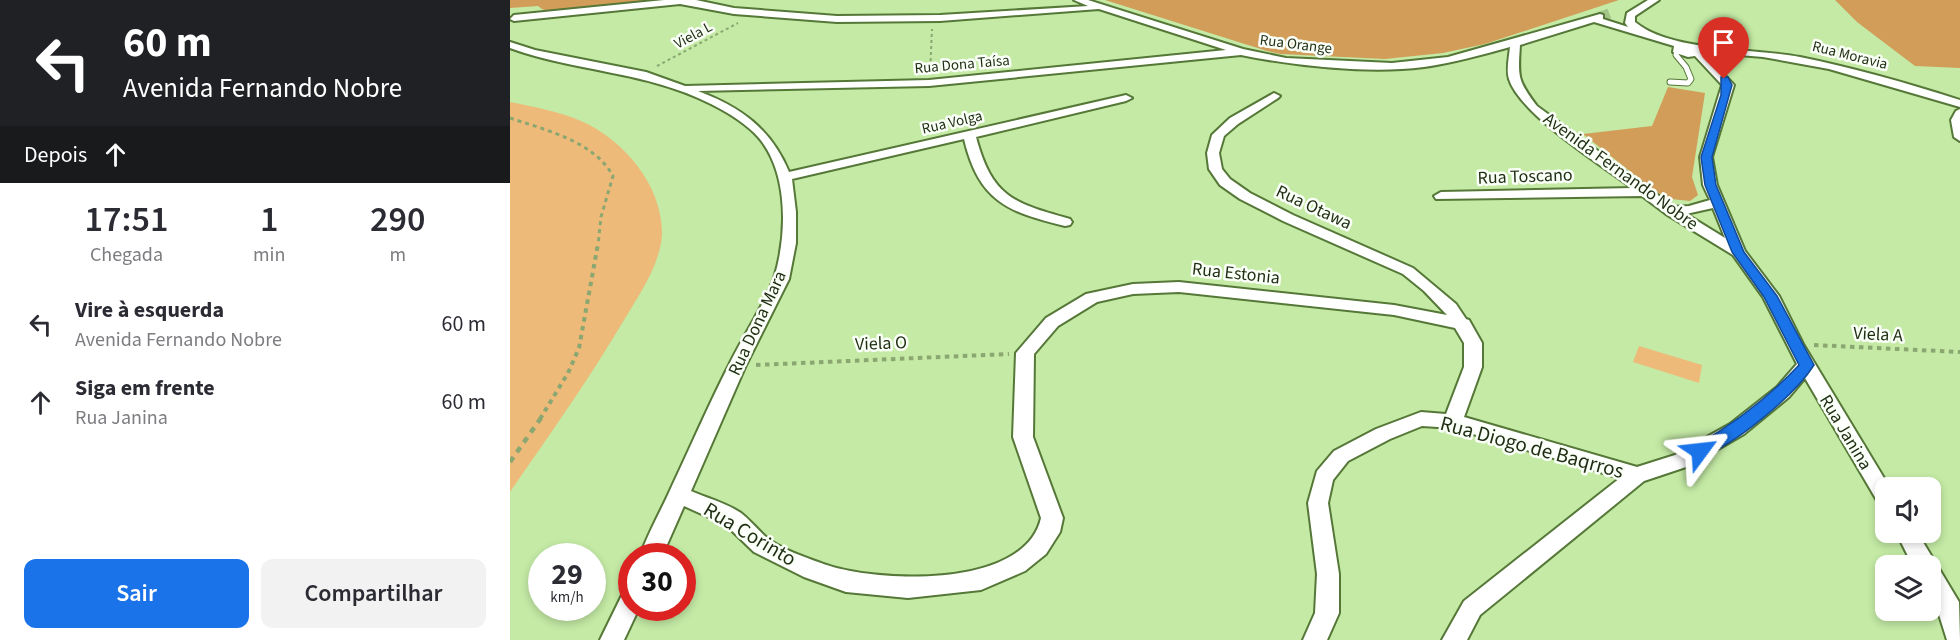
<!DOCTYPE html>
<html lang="pt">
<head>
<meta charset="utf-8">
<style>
  :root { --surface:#fff; --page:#f2f2f3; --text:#2b2b33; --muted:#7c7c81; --accent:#1a73e8 }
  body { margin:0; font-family:"Source Sans 3",sans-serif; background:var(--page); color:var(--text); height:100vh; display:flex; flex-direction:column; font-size:22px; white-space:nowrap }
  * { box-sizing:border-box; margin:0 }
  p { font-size:20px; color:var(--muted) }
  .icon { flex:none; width:33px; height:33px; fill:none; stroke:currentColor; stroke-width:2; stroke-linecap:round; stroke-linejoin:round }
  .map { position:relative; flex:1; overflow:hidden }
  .panel { display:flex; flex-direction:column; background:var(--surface); width:510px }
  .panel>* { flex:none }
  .top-card { background:#202124; color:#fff; overflow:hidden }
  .buttons { position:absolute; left:1365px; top:477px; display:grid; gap:12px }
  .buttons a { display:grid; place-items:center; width:66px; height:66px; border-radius:12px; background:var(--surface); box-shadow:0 3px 9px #0003; font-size:30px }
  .speed { position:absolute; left:18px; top:543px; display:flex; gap:12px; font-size:30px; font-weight:700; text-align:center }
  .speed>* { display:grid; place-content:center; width:78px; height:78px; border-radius:50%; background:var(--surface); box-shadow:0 3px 9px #0003; line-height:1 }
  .speed small { font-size:15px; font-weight:400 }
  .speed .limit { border:9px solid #d22; background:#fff; color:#111 }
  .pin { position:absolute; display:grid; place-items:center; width:51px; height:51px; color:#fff; margin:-62px -26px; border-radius:50% 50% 50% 0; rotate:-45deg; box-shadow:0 0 6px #0007 }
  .pin .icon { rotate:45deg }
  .me { position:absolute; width:66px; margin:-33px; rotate:60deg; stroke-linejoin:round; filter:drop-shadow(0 0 4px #0008) }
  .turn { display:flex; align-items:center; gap:21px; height:126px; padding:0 24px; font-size:27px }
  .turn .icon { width:78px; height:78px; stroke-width:2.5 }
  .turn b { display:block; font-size:42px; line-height:51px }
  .then { display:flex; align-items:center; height:57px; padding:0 24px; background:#0003; gap:12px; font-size:22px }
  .eta { display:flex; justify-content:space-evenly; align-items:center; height:102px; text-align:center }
  .eta b { font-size:36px; font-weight:600; line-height:42px }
  .cta { display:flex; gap:12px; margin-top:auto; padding:12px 24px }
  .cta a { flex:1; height:69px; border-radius:12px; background:var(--accent); color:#fff; font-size:24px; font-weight:600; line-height:69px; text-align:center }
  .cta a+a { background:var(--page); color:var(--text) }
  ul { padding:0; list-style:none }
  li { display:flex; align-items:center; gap:18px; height:78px; padding:0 24px }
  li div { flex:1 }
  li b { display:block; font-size:22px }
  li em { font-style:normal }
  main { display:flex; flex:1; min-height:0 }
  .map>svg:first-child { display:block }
  .green { fill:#edba79 }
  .forest { fill:#d29d59 }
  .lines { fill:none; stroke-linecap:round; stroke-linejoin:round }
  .street-tunnel { stroke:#a3c488; stroke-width:10; stroke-dasharray:10 5; stroke-linecap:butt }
  .lane-casing { stroke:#557737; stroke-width:7 }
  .street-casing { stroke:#557737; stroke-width:4 }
  .path-far3 { stroke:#8aa771; stroke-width:2; stroke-dasharray:3 3; stroke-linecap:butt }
  .path-far2 { stroke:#8aa771; stroke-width:3; stroke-dasharray:4 4; stroke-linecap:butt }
  .path-far1 { stroke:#8aa771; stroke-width:4; stroke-dasharray:4.5 4.5; stroke-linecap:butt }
  .path { stroke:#8aa771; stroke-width:4.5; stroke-dasharray:6 6; stroke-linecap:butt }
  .lane { stroke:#fff; stroke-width:5 }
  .street { fill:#fff; fill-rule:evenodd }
  .route { fill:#1a73e8; stroke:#114b97; stroke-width:1.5 }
  .labels { text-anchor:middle; stroke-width:5; stroke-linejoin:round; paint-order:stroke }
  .far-street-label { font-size:15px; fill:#1f2d12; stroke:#fafff8 }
  .street-label { font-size:18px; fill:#1f2d12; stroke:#fafff8 }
  .near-street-label { font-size:21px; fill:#1f2d12; stroke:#fafff8 }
</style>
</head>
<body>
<main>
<section class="panel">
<div class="top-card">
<div class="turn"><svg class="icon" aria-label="left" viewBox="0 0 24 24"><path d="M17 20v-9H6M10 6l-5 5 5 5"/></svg><div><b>60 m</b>Avenida Fernando Nobre</div></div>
<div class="then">Depois<svg class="icon" aria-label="ahead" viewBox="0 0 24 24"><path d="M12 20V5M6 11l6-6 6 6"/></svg></div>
</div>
<div class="eta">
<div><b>17:51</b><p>Chegada</p></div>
<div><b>1</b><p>min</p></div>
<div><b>290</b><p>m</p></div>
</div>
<ul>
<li><svg class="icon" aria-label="left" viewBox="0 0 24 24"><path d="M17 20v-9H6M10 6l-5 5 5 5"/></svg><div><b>Vire à esquerda</b><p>Avenida Fernando Nobre</p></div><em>60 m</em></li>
<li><svg class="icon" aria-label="ahead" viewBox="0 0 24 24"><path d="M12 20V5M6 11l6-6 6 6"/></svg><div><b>Siga em frente</b><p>Rua Janina</p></div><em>60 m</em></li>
</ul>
<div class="cta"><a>Sair</a><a>Compartilhar</a></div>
</section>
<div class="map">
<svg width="1450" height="640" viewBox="0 0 1450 640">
  <rect width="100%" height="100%" fill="#c4eaa5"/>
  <g class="green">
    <path d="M0,102C24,107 48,111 71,121C114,140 152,185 152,233C151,265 127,298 111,325C77,382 38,437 0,492Z"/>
    <polygon points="1129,346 1192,365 1189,383 1123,362"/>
  </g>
  <g class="forest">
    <polygon points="0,0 159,0 41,12 32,9 28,6 0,8"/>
    <polygon points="595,0 1109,0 975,44 933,53 875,59 771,54 757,51"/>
    <polygon points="1325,0 1450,0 1450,68 1405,66 1347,22"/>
    <polygon points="1158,87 1195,93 1182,177 1188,195 1180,201 1161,199 1146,192 1073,134 1142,126"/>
  </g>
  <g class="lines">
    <polyline class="street-tunnel" points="1090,17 1100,13"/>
    <defs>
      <polyline id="lane" points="1160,82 1178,83 1181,79 1176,67 1166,55 1167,50"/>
      <g id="street">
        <path d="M154,0H186L224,8L327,16L430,15L578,6L564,0H578L733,49L776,58L882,63L938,57L1090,14L1093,15V19L1118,27L1115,23L1117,13L1138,0H1149L1125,16V22C1161,52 1243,48 1290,57C1344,68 1397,83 1450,100V107L1319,69L1253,57L1193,52L1224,85L1202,157L1207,185L1235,251L1269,296L1293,344L1380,488H1376V506L1369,504L1295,378L1279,397L1234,434L1179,466L1134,481L970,615L957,640H932L954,601L1110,478L943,428L912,426L880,439L838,461L823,480L818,503L829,574V613L817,640H793L805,613L807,574L798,503L807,471L824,451L866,429L911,412L936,414L954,367V343L945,328L884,315L669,292L623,294L587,302L548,326L524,354L523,437L553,518L550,532L536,554L515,571L471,590L398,598L336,592L294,577L244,552L216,525L174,506L152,556H130C138,533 152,509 162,486C181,446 198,406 218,367C231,339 254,306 264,278C277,236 279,174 249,138C237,124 217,112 201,104C136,71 66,72 0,48V42L25,50L136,72L175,86L419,80L716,50L589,9L430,21L327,22L224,14L170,4L4,21L0,19L4,15ZM1084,22L1164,46L1163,52L1178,57L1185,56L1212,85L1190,157L1193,185L1200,200L1179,206L1164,207L1027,106C1007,80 1008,76 1010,45ZM1000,47C999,57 996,70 999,79C1010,114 1091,165 1122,188L931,192L924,196L926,199L1132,196L1156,214L1223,255L1253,297L1287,364L1267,387L1220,424L1165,455L1127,467L954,417L972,367V343L959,320L956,319L946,304L903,268L783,215L740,193L720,179L712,169L709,153L714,136L728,124L768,98L770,96L764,93L720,118L702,135L697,153L699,169L710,185L730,199L773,221L893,274L914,291L937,315L884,305L669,282L623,284L576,294L536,318L506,353L503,437L531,518C515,590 363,583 311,563C294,557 271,549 257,538C248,530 240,520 231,513C216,503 197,498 181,491L236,365L279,279L286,243V212L282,179L454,139C469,201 497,212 555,226L560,225L562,222L560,219C503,203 482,197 466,137L616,101L622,98L616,95L279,172C261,129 231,107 188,91L419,86L731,55C785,66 859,74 914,67C943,63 971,55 1000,47ZM1203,208L1215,238L1176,214Z"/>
        <polygon points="1450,109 1450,141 1444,137 1441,120 1446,111"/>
        <polygon points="1386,532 1407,532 1449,602 1450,640 1437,640 1426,605 1420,595 1420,566 1403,566"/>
        <polygon points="122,588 122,608 129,608 114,640 90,640 114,591"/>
      </g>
    </defs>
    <use href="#lane" class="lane-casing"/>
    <use href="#street" class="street-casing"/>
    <g class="path-far3">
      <polyline points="147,66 228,23"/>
      <polyline points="420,73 422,29"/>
    </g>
    <path class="path-far2" d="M0,118C35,130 84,141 103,176L91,217L88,245"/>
    <g class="path-far1">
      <polyline points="1304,345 1450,352"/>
      <polyline points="246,365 499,354"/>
      <polyline points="30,419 58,373 69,348 88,244"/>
    </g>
    <polyline class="path" points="0,462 31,418"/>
    <use href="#lane" class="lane"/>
    <use href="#street" class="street"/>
  </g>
  <path class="route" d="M1211,77H1218L1222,85L1202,157L1206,185L1234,252L1267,296L1304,365C1285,395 1224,446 1190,457L1185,455L1182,451L1185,446C1224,424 1258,398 1289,365L1254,297L1222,252L1195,185L1191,157L1211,95Z"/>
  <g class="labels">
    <g class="far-street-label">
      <text transform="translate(183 35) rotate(-28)" y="5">Viela L</text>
      <text transform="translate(786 44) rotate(7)" y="5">Rua Orange</text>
      <text transform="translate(1340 55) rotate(14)" y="5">Rua Moravia</text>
      <text transform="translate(452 64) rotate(-5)" y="5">Rua Dona Taísa</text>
      <text transform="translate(442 122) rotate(-13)" y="5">Rua Volga</text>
    </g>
    <g class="street-label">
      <text transform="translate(1111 171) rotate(36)" y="6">Avenida Fernando Nobre</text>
      <text transform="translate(1015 176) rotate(-2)" y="6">Rua Toscano</text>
      <text transform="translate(804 207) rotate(25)" y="6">Rua Otawa</text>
      <text transform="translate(726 273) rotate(6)" y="6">Rua Estonia</text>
      <text transform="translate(247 323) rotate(-65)" y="6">Rua Dona Mara</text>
      <text transform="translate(1368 334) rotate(3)" y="6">Viela A</text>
      <text transform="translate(371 343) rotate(-2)" y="6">Viela O</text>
      <text transform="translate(1336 432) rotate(59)" y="6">Rua Janina</text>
    </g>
    <g class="near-street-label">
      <text transform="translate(1022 447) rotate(15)" y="7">Rua Diogo de Baqrros</text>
      <text transform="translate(240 534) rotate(31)" y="7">Rua Corinto</text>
    </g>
  </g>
</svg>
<div class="buttons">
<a><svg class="icon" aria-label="sound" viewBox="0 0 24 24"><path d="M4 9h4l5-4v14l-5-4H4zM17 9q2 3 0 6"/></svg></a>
<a><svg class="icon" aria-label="layers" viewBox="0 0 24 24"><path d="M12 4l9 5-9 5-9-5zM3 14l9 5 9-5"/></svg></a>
</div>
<div class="speed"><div>29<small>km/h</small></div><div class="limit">30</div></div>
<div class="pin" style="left:1214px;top:79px;background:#d93025"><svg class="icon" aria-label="arrive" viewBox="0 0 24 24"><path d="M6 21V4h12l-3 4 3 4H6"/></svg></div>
<svg class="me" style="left:1190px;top:451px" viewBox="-20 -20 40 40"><path d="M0-17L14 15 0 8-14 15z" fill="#1a73e8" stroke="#fff" stroke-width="4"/></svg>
</div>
</main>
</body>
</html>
